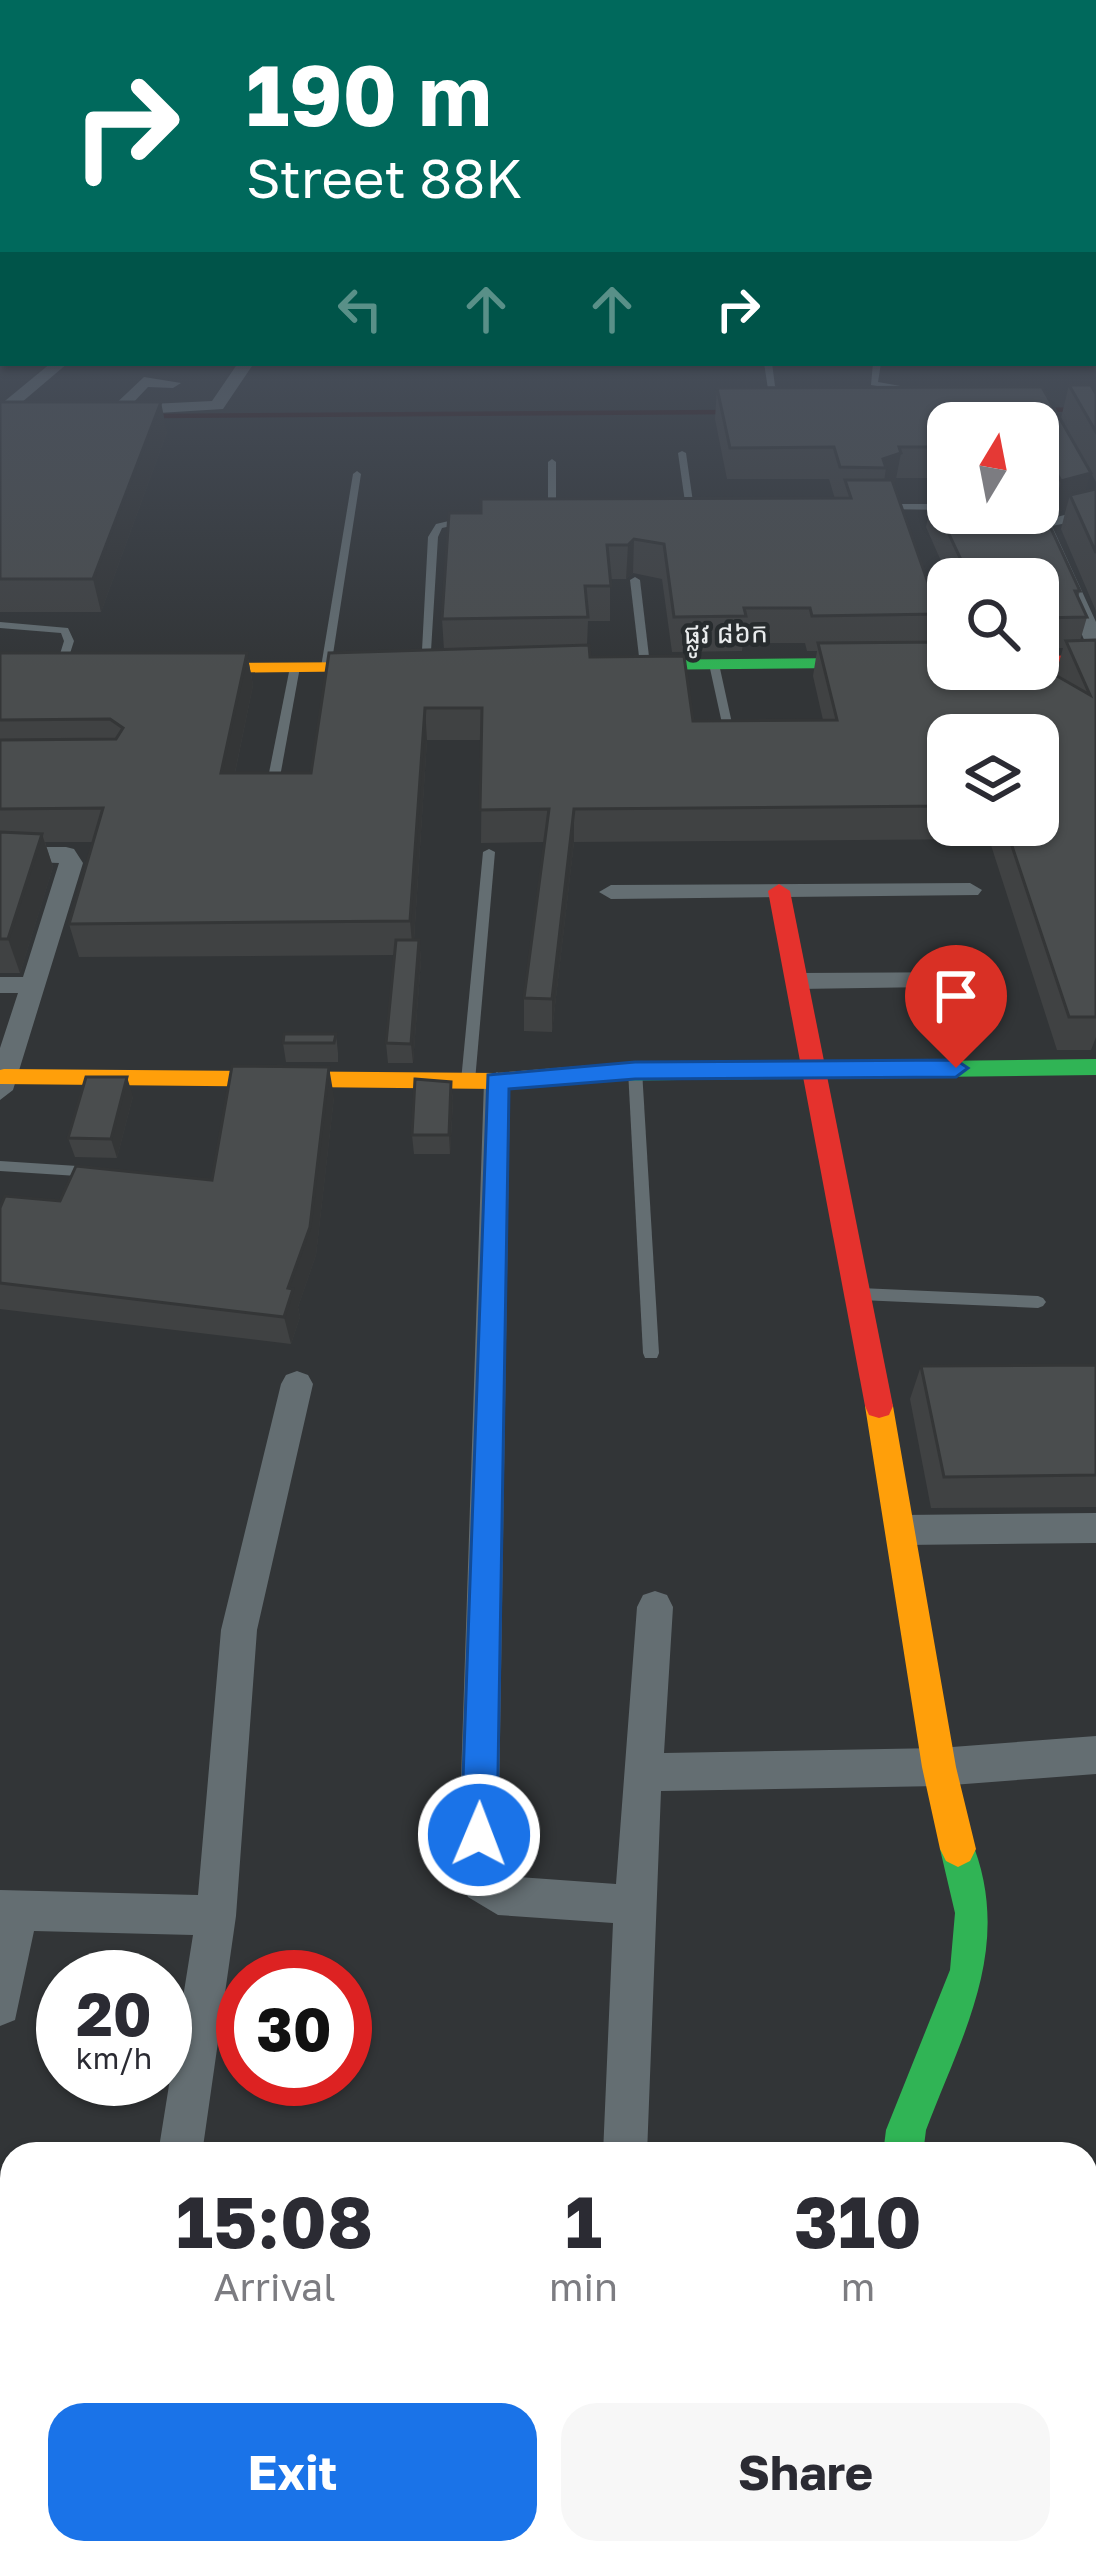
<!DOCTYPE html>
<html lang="en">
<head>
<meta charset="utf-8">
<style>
  :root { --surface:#fff; --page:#f7f7f7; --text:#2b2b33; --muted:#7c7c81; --accent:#1a73e8 }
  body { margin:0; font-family:"Golos Text","Noto Sans Khmer",sans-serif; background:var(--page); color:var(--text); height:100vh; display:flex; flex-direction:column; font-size:45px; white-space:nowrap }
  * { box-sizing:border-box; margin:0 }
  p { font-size:39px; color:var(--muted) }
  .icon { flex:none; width:66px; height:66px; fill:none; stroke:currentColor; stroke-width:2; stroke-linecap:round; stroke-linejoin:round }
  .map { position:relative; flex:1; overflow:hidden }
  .sheet { position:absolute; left:0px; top:2142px; width:1098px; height:423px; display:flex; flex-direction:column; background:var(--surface); border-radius:36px 36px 0 0; box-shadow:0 3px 9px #0004 }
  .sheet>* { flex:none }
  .banner { position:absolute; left:0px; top:0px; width:1098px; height:366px; box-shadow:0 3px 9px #0004; background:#00695c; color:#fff; overflow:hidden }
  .needle { width:78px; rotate:10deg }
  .fabs { position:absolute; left:927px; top:402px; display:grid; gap:24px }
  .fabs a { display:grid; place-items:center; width:132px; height:132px; border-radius:24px; background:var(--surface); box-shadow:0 3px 9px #0004; font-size:60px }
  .speed { position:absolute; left:36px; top:1950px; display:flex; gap:24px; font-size:60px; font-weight:700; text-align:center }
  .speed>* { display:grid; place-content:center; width:156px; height:156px; border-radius:50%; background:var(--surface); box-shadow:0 3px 9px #0004; line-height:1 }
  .speed small { font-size:30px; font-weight:400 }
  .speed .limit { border:18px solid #d22; background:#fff; color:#111 }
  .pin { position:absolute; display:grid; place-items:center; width:102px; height:102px; color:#fff; margin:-123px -51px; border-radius:50% 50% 50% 0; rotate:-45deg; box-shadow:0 0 12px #0007 }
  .pin .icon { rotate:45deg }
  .me { position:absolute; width:132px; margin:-66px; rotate:1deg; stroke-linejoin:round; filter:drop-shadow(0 0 9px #0008) }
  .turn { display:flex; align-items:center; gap:42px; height:252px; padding:0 48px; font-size:54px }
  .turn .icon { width:156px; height:156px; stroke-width:2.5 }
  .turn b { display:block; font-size:84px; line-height:102px }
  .lanes { display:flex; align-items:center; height:114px; padding:0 48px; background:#0003; justify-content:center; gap:60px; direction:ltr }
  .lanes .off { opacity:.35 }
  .eta { display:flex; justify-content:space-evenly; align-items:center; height:204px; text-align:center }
  .eta b { font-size:72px; font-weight:700; line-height:84px }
  .primary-button { display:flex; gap:24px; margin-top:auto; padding:24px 48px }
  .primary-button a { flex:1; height:138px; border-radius:36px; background:var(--accent); color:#fff; font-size:48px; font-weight:700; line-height:138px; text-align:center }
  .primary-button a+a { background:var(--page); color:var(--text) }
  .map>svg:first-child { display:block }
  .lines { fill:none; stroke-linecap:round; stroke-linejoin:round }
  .stream { stroke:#311b1d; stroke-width:4.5 }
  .lane { fill:#646e72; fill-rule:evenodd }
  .street { fill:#646e72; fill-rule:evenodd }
  .fast { fill:#30b455; fill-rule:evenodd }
  .slow { fill:#ff9f0a; fill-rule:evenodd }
  .jam { fill:#e5322d; fill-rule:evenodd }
  .wall { fill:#404243; fill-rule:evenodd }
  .shaded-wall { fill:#343637 }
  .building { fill:#4a4d4e; stroke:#343637; stroke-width:3 }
  .route { fill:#1a73e8; stroke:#114b97; stroke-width:3 }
  .labels { text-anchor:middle; stroke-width:9; stroke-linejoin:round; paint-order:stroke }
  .far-street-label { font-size:27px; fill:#e9eced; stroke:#272c2e }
</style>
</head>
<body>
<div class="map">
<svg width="1096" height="2563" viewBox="0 0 1096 2563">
  <rect width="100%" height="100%" fill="#323537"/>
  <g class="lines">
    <g class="stream">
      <polyline points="1043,410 1096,409"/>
      <polyline points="155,416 727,412"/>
    </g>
    <g class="lane">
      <polygon points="764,363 772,363 775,386 791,396 791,400 785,400 768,389"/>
      <polygon points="873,363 881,363 878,382 906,387 906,391 871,385"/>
      <polygon points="682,451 686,453 694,509 687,517 683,514 686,509 678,453"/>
      <polygon points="552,459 556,462 556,518 552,521 548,518 548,462"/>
      <polygon points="357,471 361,474 331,667 326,670 321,667 353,474"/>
      <polygon points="885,504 948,504 948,510 882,509 882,505"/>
      <polygon points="996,513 1011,513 1046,523 1042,526"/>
      <polygon points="466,517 470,520 469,522 442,528 438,537 430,667 421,669 428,537 436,524"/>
      <polygon points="635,577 640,580 650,665 645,668 640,665 630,580"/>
      <polygon points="0,622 68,628 74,641 65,669 56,667 64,641 61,633 0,628"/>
      <polygon points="714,661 719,664 735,737 730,740 725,737 709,664"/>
      <polygon points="295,664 300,667 278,788 272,791 266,788 290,667"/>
      <polygon points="489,849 495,852 475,1081 468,1086 461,1081 483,852"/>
      <polygon points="635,1065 642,1070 659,1353 657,1358 645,1358 643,1353 628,1070"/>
      <polygon points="0,1161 93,1167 100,1172 93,1177 0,1171"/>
      <polygon points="860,1288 1038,1296 1043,1298 1046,1302 1043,1306 1038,1308 860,1300 855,1298 852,1294 855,1290"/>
    </g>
    <g class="street">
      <polygon points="51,363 68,363 8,414 0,415 0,405"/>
      <polygon points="238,363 254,363 223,409 126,415 109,410 144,377 181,383 173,388 148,387 131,405 212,401"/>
      <polygon points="1096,507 1096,517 1052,526 1096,622 1096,650 1086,644 1033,523"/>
      <polygon points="0,847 66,847 74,849 83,863 13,1090 0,1100 0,1048 18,993 0,993 0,977 23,977 59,863 0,861"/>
      <polygon points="970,883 982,890 978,895 611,899 599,892 611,885"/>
      <polygon points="989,972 998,974 1002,980 998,986 798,989 785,981 798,973"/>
      <polygon points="497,1072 510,1081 498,1870 505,1876 616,1884 637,1607 643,1595 655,1591 667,1595 673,1607 664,1753 939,1748 1096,1736 1096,1774 939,1786 661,1791 647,2154 603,2154 613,1923 498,1915 468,1897 458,1870 484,1081"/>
      <polygon points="297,1371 308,1375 313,1384 257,1630 236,1916 202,2154 158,2154 193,1935 34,1931 15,2020 0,2026 0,1890 198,1895 221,1630 281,1384 286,1375"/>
      <polygon points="1096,1513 1096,1543 903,1545 891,1541 886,1530 891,1519 903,1515"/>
      <rect x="0" y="2502" width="12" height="50"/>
      <polygon points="588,2553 638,2553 637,2563 587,2563"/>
    </g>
    <g class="fast">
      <polygon points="948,657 948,667 631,670 622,665 631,660"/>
      <polygon points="1096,1059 1096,1075 593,1081 581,1073 593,1065"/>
      <path d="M958,1831L970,1837C1015,1944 964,2030 926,2130L923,2154H883L886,2130L950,1970L955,1913L940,1849L946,1837Z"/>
    </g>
    <g class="slow">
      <polygon points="383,662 389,663 389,671 193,673 184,668 193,663"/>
      <polygon points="593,1065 605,1073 601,1079 497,1089 0,1084 0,1070 4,1069 497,1073"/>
      <polygon points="879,1394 889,1397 893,1406 956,1767 976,1849 970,1861 958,1867 946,1861 940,1849 922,1767 865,1406 869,1397"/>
    </g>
    <g class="jam">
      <polygon points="1096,655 1096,665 1038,666 1038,656"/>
      <polygon points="779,884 790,891 893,1406 889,1415 879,1418 869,1415 865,1406 768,891"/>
    </g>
  </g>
  <g class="wall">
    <polygon points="1069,385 1096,394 1096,482 1061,418"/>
    <path d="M1042,387L1086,491L1096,489V611L1061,529L1066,509L1053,513L1038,484V423H948V478H896L893,485L939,614L933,642L948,669L1058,677L1056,673L1063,648H1038V579H949L926,527L932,498L980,525L1080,591L1078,597L1087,617L1080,641L1096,640V1037L1091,1050H1057L989,839L574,842L552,1032L524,1031V998L545,842L481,843L482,740H427L414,940H419L421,960L413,1063H388L386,1043L394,955L79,957L69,924L93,842H45L53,867L20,973H0V653H247L253,685L235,773H311L444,650L442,619L481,513L835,499L829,479H727L715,419L717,388ZM633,573L662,579L672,652L742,651L743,643H805L807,651H817L813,676L823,720L693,721L590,657L587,645L588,621H610V579H626ZM948,735L1038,825H948Z"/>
    <polygon points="0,402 167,432 101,612 0,612"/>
    <polygon points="336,1034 338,1053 338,1062 286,1062 283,1043"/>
    <polygon points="451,1082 453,1101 450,1154 414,1154 412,1135"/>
    <polygon points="133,1096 117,1158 75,1157 68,1138"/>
    <polygon points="334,1097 316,1255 298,1307 300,1317 291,1344 0,1309 0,1208 212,1180"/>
    <polygon points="1096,1365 1096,1507 931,1508 910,1399 921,1366"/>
  </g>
  <g class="shaded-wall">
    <polygon points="161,402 167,432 101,612 93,579"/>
    <polygon points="901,453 895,484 883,489 886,468 883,459"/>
    <polygon points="1091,473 1082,505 1070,495 1066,509 1053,513 1061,481"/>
    <polygon points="634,539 633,573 626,579 628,545"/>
    <polygon points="247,653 253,685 228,806 221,773"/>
    <polygon points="425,708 427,740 413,954 410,921"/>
    <polygon points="574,809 574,842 552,1032 552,999"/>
    <polygon points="42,834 53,867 20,973 8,939"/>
    <polygon points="419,940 421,960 413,1063 411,1044"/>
    <polygon points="329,1067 334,1097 316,1255 298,1307 300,1317 291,1344 284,1317 288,1288"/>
    <polygon points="127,1077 133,1096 117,1158 111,1139"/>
    <polygon points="451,1082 453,1101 450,1154 449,1135"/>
  </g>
  <g class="building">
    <polygon points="1069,385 1091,385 1096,394 1096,432"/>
    <polygon points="1042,387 1091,473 1061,481 1042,446 1038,446 1038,423 948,423 948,447 899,447 901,453 883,459 886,468 840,467 834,447 730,448 717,388"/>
    <polygon points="0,402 161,402 93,579 0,579"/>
    <polygon points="845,480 892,480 939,614 812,616 810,608 744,608 746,616 674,617 664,544 634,539 628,545 607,545 611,586 585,586 588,617 442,619 449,513 481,513 481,499 851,498"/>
    <polygon points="1096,489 1096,553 1070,495"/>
    <polygon points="932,498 948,498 948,513 975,513 980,525 1049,524 1080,591 1075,591 1087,617 1038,618 1038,579 970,579"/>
    <polygon points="1096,640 1096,1017 1069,1017 1005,825 1038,825 1038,735 948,735 948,806 574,809 552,999 524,998 549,809 480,810 482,708 425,708 410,921 69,924 103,808 0,809 0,740 116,739 123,728 110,719 0,720 0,653 247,653 221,773 311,773 329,653 589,645 590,657 684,656 693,721 837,720 818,643 948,642 948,669 1038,669 1038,665 1090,695 1066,641"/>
    <polygon points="0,832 42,834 8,939 0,939"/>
    <polygon points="396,940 419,940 411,1044 386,1043"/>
    <polygon points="284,1034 336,1034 334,1043 283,1043"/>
    <polygon points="232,1066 329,1067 310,1227 288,1288 293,1289 284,1317 0,1283 0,1208 5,1196 60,1201 76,1166 212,1180"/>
    <polygon points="86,1077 127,1077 111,1139 68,1138"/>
    <polygon points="415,1079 451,1082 449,1135 412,1135"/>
    <polygon points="1096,1365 1096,1475 944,1477 921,1366"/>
  </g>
  <linearGradient id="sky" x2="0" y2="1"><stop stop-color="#1c1d1e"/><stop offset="0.46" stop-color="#49515e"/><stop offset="1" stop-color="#49515e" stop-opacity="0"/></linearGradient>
  <rect width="1096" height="669" fill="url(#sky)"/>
  <polygon class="route" points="956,1060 968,1068 956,1077 635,1079 509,1089 497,1835 491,1848 479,1853 466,1848 461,1835 488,1075 635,1062"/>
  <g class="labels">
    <g class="far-street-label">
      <text transform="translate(726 634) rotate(-1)" y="9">ផ្លូវ ៨៦ក</text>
    </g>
  </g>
</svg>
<div class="fabs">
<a><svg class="needle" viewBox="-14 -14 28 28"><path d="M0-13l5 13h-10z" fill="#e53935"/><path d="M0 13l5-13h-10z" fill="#7c7c81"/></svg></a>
<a><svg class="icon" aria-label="search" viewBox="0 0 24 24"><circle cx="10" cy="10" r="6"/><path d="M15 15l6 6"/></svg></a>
<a><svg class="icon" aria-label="layers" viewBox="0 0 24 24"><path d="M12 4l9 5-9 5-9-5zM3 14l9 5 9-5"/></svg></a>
</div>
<div class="speed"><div>20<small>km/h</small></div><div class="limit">30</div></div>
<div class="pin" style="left:956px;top:1068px;background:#d93025"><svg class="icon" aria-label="arrive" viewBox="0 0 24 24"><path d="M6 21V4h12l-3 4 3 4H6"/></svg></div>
<svg class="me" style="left:479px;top:1835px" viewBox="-20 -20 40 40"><circle r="17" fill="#1a73e8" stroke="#fff" stroke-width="3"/><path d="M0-11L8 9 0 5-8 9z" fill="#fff"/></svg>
<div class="banner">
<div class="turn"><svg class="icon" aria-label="right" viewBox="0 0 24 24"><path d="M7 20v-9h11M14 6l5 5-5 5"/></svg><div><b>190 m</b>Street 88K</div></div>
<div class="lanes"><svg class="icon off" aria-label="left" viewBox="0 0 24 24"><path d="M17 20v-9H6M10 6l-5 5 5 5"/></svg><svg class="icon off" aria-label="ahead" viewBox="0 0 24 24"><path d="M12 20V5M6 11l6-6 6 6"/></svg><svg class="icon off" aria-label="ahead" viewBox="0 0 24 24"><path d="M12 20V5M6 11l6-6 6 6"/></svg><svg class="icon" aria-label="right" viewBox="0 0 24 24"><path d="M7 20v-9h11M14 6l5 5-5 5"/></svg></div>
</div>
<section class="sheet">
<div class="eta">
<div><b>15:08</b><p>Arrival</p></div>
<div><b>1</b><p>min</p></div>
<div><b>310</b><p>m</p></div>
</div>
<div class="primary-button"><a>Exit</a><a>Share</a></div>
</section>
</div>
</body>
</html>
